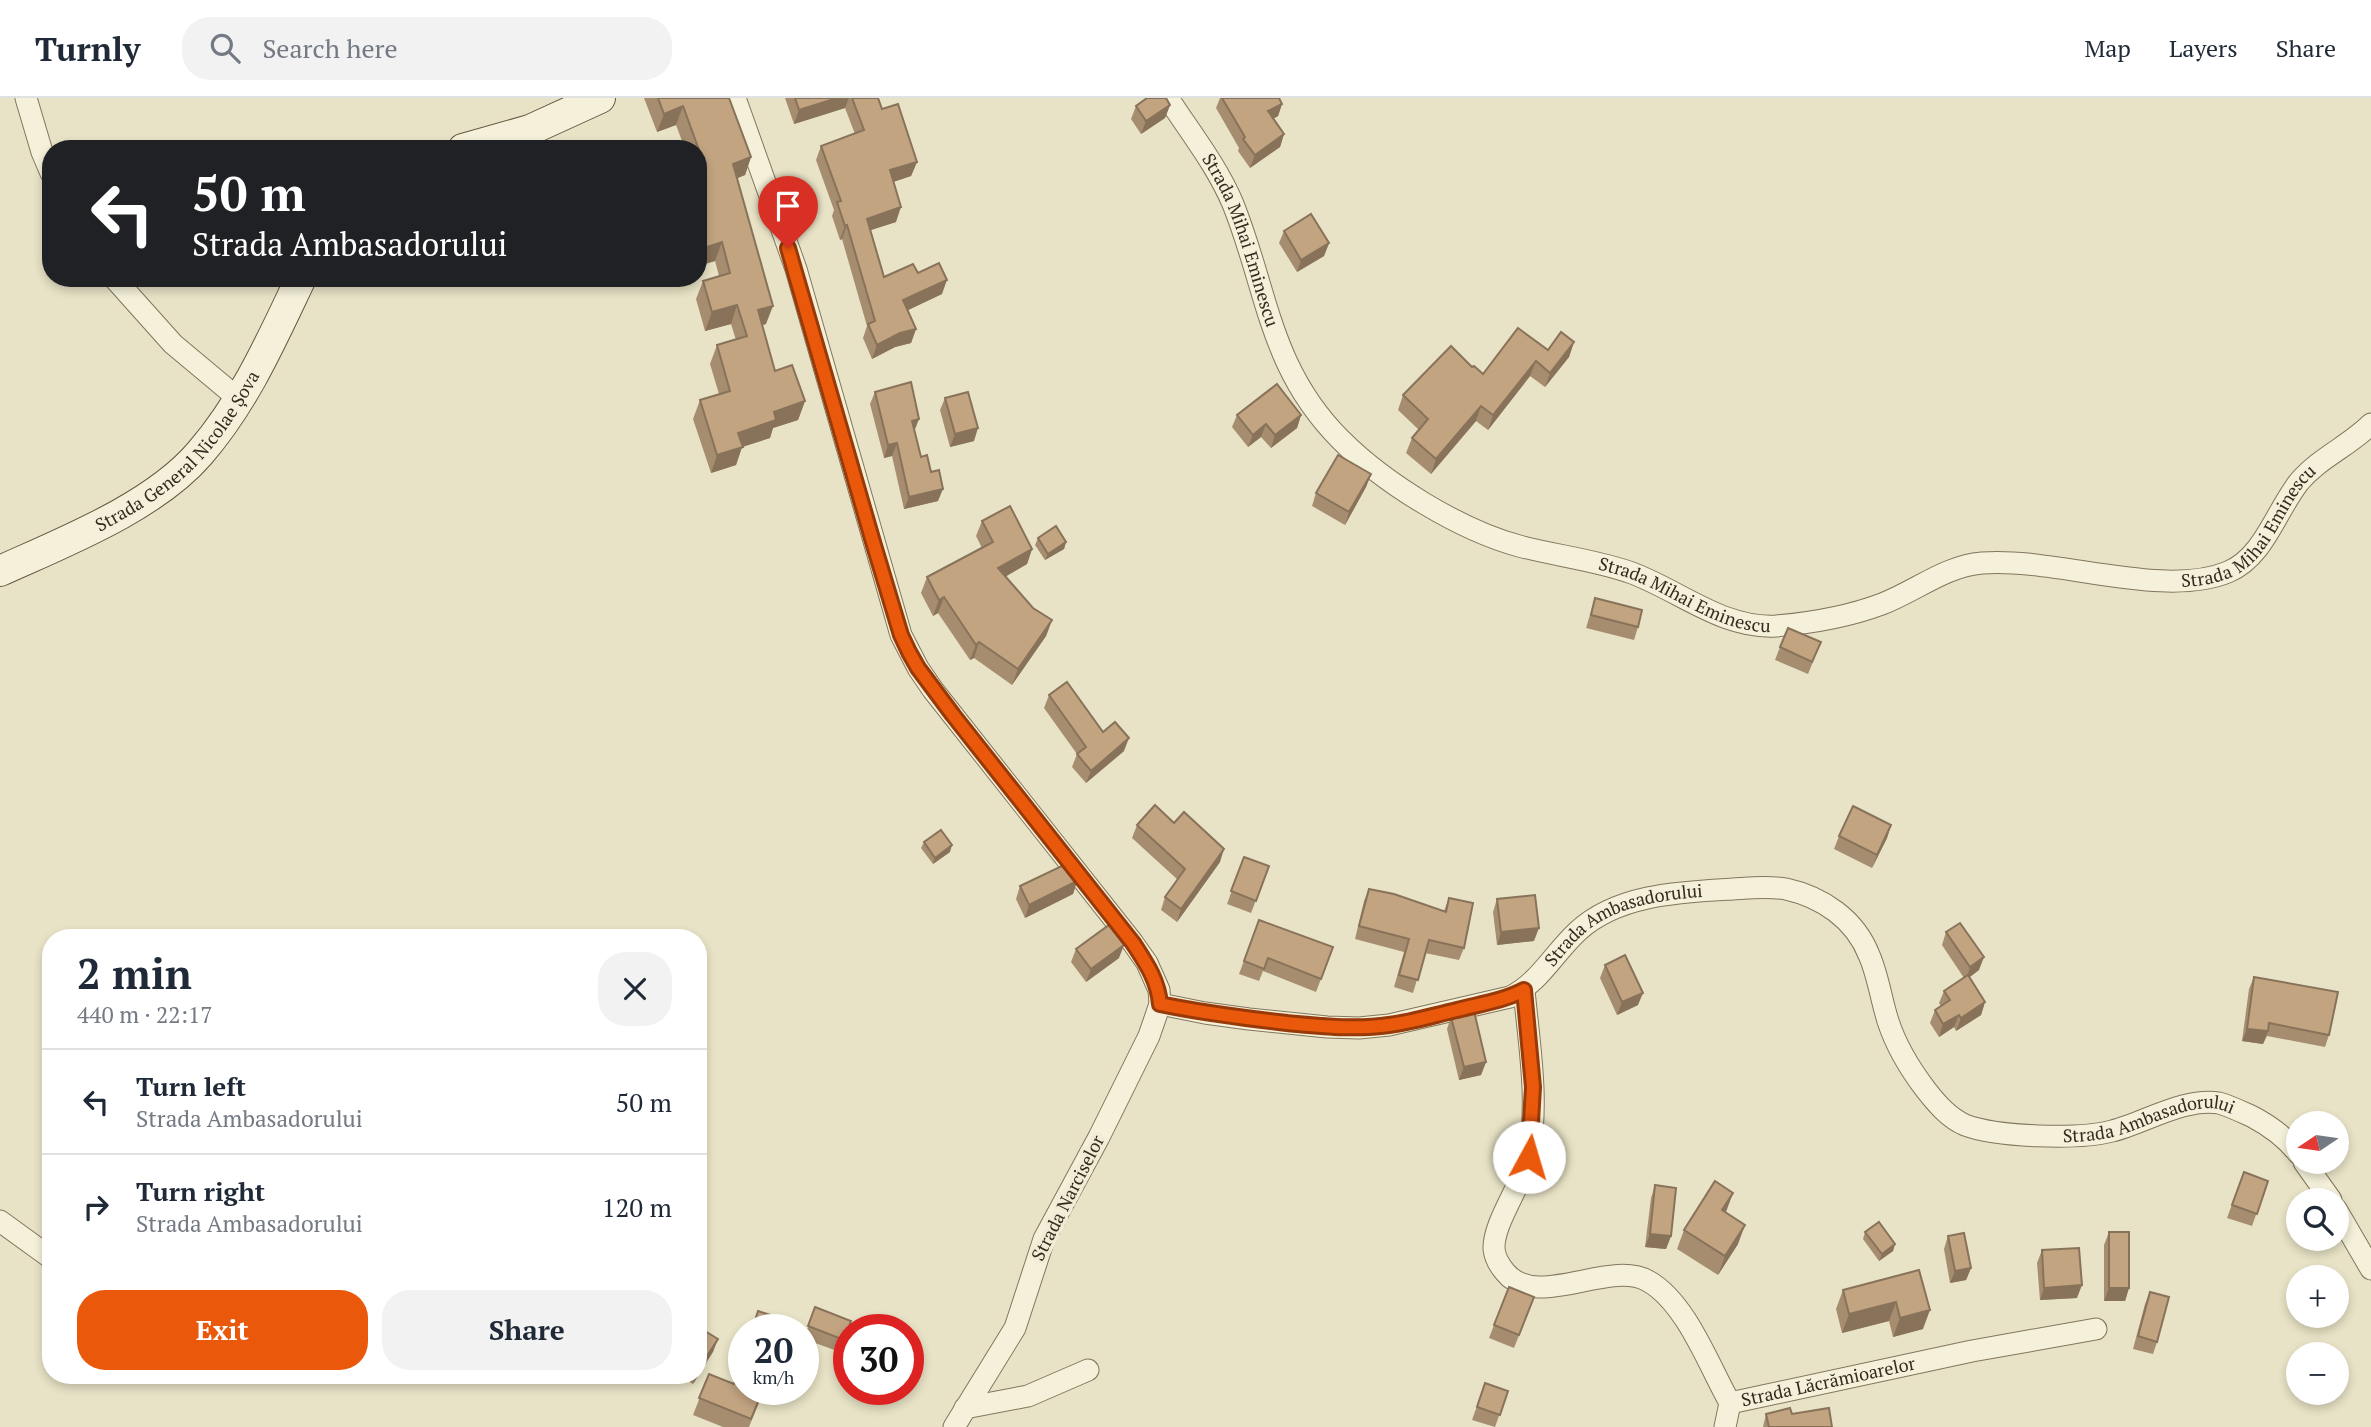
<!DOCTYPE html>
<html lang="en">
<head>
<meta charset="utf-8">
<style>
  :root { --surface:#fff; --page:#f2f2f3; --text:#1f2937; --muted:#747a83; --line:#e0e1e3; --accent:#ea580c }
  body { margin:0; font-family:"PT Serif",serif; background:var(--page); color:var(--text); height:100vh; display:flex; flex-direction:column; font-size:26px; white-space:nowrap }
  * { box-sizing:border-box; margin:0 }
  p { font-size:23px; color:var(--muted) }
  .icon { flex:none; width:38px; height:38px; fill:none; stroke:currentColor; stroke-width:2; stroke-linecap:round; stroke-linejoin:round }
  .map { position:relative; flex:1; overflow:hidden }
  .details { position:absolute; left:42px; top:831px; width:665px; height:455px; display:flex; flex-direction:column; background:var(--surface); border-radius:28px; box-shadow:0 4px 10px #0003 }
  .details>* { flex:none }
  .banner { position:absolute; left:42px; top:42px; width:665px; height:147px; border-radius:28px; box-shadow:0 4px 10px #0003; background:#202124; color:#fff; overflow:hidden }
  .needle { width:46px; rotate:257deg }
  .tools { position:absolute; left:2286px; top:1013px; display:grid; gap:14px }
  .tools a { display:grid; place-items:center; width:63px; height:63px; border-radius:50%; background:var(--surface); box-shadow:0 4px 10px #0003; font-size:35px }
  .speed { position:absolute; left:728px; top:1216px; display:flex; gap:14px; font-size:35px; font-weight:700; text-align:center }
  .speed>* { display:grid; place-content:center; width:91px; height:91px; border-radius:50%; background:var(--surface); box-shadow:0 4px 10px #0003; line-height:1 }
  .speed small { font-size:18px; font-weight:400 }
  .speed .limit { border:10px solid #d22; background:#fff; color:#111 }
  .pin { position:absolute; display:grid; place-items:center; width:60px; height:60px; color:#fff; margin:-72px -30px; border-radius:50% 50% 50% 0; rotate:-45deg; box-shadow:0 0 7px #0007 }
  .pin .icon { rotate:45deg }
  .me { position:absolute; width:77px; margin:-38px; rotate:6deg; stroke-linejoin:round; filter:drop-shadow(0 0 5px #0008) }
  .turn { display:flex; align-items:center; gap:24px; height:147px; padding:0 35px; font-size:32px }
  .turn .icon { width:91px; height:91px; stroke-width:2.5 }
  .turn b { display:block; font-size:49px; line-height:60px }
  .round { display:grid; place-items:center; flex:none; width:74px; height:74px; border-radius:28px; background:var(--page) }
  .overview { display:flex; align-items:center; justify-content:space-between; height:119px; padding:0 35px }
  h1 { font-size:42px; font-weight:800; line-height:52px }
  .cta { display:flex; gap:14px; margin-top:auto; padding:14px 35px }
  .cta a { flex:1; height:80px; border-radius:28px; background:var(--accent); color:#fff; font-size:28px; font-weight:800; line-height:80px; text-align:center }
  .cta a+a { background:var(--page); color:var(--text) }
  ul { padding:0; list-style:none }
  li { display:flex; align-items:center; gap:21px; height:105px; padding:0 35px; border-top:2px solid var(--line) }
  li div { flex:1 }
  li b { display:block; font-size:26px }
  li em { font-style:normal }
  header { display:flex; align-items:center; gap:42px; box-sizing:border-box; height:98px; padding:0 35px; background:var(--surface); border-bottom:2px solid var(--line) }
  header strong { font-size:33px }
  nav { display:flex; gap:38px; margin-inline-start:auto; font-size:24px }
  .search { width:490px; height:63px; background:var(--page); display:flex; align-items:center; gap:18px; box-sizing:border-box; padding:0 24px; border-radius:28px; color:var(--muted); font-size:26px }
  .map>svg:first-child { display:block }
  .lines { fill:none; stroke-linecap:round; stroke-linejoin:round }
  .minor-casing { stroke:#82765e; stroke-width:23 }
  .secondary-casing { stroke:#645741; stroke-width:32 }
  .minor { stroke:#f4f0d9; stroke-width:21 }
  .secondary { stroke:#f4f0d9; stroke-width:30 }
  .wall { fill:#a78d6f }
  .shaded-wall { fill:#88735a }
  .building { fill:#c2a481; stroke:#88735a; stroke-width:2 }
  .route-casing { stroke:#983908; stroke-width:18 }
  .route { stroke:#ea580c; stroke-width:12 }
  .labels { text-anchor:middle; stroke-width:7; stroke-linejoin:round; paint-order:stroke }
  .street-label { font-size:18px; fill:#342c20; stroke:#f1ecd5 }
</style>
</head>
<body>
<header>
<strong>Turnly</strong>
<div class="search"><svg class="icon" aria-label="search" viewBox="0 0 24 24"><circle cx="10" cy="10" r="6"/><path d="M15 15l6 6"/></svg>Search here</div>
<nav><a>Map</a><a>Layers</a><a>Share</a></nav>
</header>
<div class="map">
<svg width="2371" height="1329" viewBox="0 0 2371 1329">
  <rect width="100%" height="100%" fill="#e8e3c6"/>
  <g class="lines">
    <defs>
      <g id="minor">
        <polyline points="26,0 42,54 51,75"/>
        <polyline points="735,0 796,171 901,537 918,570 933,592 1133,845 1147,865 1159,892 1160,906 1149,938 1099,1039 1044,1141 1015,1230 954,1329"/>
        <path id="s1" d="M1168,0C1190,34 1217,68 1233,106C1268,193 1269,270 1341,342C1385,386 1460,432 1519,448C1557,458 1596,462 1632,475C1680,493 1723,531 1776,528C1811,525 1850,518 1882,506C1916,493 1945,468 1982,465C2055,459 2163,501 2228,474C2264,459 2276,413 2299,384C2319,360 2349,348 2371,326"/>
        <polyline points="114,180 173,246 240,302"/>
        <path id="s2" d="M1524,892C1529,946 1539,1002 1529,1056C1523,1086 1493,1124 1494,1151C1495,1160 1499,1167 1505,1174C1536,1213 1609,1161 1648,1183C1686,1204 1709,1268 1730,1305L1972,1253L2096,1231"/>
        <path id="s3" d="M1160,906L1205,915L1249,921L1327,929L1359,930L1389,927L1510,899C1539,885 1554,855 1578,833C1618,796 1681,794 1733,791C1750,790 1769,788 1786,791C1822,799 1855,821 1869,857C1878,877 1881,901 1888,923C1896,948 1910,971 1926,992C1937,1006 1949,1020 1965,1027C1997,1039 2078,1042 2112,1033C2144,1025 2185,999 2219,1005C2230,1008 2242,1014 2253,1019C2270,1028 2286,1040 2298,1055"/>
        <polyline points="2304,1064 2331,1102"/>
        <polyline points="2336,1111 2371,1171"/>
        <polyline points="0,1123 51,1160"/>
        <polyline points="965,1310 1028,1298 1088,1272"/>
        <polyline points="1725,1329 1730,1305"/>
      </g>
      <g id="secondary">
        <polyline points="463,51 530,32 600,0"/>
        <path id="s4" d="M0,473C64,444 154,409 200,355C245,303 272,241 301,180"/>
      </g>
    </defs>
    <use href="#minor" class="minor-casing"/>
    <use href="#secondary" class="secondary-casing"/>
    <use href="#minor" class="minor"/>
    <use href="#secondary" class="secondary"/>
  </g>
  <g class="wall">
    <polygon points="644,0 729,0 751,59 745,77 737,80 766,226 762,227 775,273 805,303 798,322 773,330 770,340 742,349 736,367 711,375 693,321 700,302 719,296 710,266 717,247 736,242 731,226 705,233 696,201 703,183 719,178 715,163 698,168 698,51 685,51 676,27 657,34"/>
    <polygon points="785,0 878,0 882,11 917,64 911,78 893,84 896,124 870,132 884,179 918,175 942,196 907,212 916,231 911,245 895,249 872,261 863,240 867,228 842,141 840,142 832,118 834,112 816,62 821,48 855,36 845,10 794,26"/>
    <polygon points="1220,0 1279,0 1282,6 1278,18 1273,21 1284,36 1280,49 1250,70 1238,53 1239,50 1216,10"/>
    <polygon points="1170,7 1165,20 1141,36 1131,21 1136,8"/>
    <polygon points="1284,133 1329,145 1324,158 1297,174 1279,145"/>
    <polygon points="1574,244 1569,259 1545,289 1530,278 1488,332 1476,323 1431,376 1406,355 1412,340 1419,332 1398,312 1403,297 1472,269 1483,276"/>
    <polygon points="875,294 914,334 921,359 938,403 904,411 892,358 884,360 870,306"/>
    <polygon points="945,300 974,343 950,349 940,312"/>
    <polygon points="1237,317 1301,317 1297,330 1271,350 1261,339 1248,349 1232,329"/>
    <polygon points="1371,376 1366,389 1345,427 1312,408 1316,395"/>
    <polygon points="982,423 1032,451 1027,466 1006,478 1033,510 1052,522 1046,538 1012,587 974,560 970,562 938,515 933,518 921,495 927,479 982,450 976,438"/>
    <polygon points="1038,440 1066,444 1064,451 1045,462 1035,447"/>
    <polygon points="1595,500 1638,529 1634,542 1586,530"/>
    <polygon points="1821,544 1808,576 1775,562 1780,549"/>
    <polygon points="1049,597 1103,634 1124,653 1086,685 1072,669 1077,656 1044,610"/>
    <polygon points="1137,727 1220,764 1177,824 1161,812 1165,799 1178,782 1132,740"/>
    <polygon points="1891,727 1887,740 1872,770 1834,751 1839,738"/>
    <polygon points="924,744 950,754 933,766 921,750"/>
    <polygon points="1244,759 1269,768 1251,815 1227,806"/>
    <polygon points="1077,783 1073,796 1025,820 1016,801 1020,788"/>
    <polygon points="1369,791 1444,813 1449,800 1464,850 1459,862 1425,855 1413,895 1394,889 1404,854 1355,841 1364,803"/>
    <polygon points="1497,801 1534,843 1497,847 1493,814"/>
    <polygon points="1259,822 1333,849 1316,894 1263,873 1259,883 1239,876"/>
    <polygon points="1946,834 1979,872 1969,879 1985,904 1981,917 1956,933 1954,929 1939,939 1930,925 1935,912 1941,908 1939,905 1944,893 1964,880 1942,847"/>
    <polygon points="1076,851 1119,860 1086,884 1071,864"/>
    <polygon points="1605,867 1638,907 1617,917 1600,880"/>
    <polygon points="2254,879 2329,937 2325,949 2267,938 2263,946 2242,943 2249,891"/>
    <polygon points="1451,919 1486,964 1481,977 1459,982 1447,931"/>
    <polygon points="2244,1074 2268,1083 2252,1128 2227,1120"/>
    <polygon points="1655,1087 1671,1138 1666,1151 1645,1149 1651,1100"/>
    <polygon points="1684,1132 1738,1146 1718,1177 1677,1151"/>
    <polygon points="1865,1134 1895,1146 1893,1153 1879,1163 1863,1141"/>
    <polygon points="2109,1134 2129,1190 2125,1203 2104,1203 2104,1147"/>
    <polygon points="1948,1138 1971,1170 1966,1182 1950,1185 1944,1151"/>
    <polygon points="2042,1152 2077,1200 2040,1202 2037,1165"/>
    <polygon points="1919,1172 1923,1231 1893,1239 1889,1223 1842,1235 1836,1211 1843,1192"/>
    <polygon points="1509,1189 1534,1199 1514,1250 1489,1240"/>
    <polygon points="2150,1194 2157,1244 2153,1256 2133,1251 2145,1206"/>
    <polygon points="815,1209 851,1223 840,1254 804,1241"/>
    <polygon points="713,1254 693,1286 680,1278 698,1278"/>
    <polygon points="709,1276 734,1286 764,1292 749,1329 723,1329 693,1317"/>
    <polygon points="1485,1285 1508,1293 1495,1329 1472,1322"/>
    <polygon points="878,1292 900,1292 898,1296"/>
    <polygon points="1766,1316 1792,1316 1832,1329 1763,1329"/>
  </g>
  <g class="shaded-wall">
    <polygon points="837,0 849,0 845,10 794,26 799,12"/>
    <polygon points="1282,6 1278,18 1264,26 1268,13"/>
    <polygon points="1170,7 1165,20 1141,36 1146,23"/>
    <polygon points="683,8 676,27 657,34 664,16"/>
    <polygon points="1284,36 1280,49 1250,70 1255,57"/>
    <polygon points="751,59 745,77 726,85 733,66"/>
    <polygon points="917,64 911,78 884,87 890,72"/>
    <polygon points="901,109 896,124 862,135 867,121"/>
    <polygon points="847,127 842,141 840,142 845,128"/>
    <polygon points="722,144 715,163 698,168 698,152"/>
    <polygon points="1329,145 1324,158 1297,174 1301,162"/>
    <polygon points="947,182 942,196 898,217 903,202"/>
    <polygon points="737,207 731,226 705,233 712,214"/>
    <polygon points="773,208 766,226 751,231 758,212"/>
    <polygon points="916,231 911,245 895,249 872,261 877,247 900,235"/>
    <polygon points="1574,244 1569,259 1545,289 1550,275"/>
    <polygon points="1536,263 1530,278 1488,332 1493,317"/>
    <polygon points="805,303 798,322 773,330 770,340 742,349 736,367 711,375 717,357 738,335 774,314"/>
    <polygon points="1481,308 1476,323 1431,376 1436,361"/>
    <polygon points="1301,317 1297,330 1271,350 1275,337"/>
    <polygon points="919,321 914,334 912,323"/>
    <polygon points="1266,326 1261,339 1248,349 1253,337"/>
    <polygon points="978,330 974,343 950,349 955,336"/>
    <polygon points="897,345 892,358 884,360 888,347"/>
    <polygon points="1371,376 1366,389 1345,427 1349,414"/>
    <polygon points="943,391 938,403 904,411 909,399"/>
    <polygon points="1066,444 1064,451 1045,462 1048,456"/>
    <polygon points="1032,451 1027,466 993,486 998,470"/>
    <polygon points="944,499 938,515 933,518 939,502"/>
    <polygon points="1052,522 1046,538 1012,587 1018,571"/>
    <polygon points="979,544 974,560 970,562 976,547"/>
    <polygon points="1129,640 1124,653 1086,685 1091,673"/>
    <polygon points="1891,727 1887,740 1872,770 1877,757"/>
    <polygon points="952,747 950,754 933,766 935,760"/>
    <polygon points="1224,751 1220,764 1177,824 1181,811"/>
    <polygon points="1077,783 1073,796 1025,820 1029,807"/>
    <polygon points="1539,830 1534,843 1497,847 1501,834"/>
    <polygon points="1124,847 1119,860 1086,884 1091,871"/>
    <polygon points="1984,859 1979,872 1966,882 1970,869"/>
    <polygon points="1643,895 1638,907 1617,917 1622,904"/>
    <polygon points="1985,904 1981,917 1956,933 1961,920"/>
    <polygon points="1959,917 1954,929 1939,939 1943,926"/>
    <polygon points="2247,931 2268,933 2263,946 2242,943"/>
    <polygon points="1486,964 1481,977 1459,982 1464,969"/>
    <polygon points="1733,1095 1726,1114 1715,1131 1722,1112"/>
    <polygon points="1745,1127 1738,1146 1718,1177 1725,1158"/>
    <polygon points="1650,1136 1671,1138 1666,1151 1645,1149"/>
    <polygon points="1895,1146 1893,1153 1879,1163 1882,1156"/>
    <polygon points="1971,1170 1966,1182 1950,1185 1955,1173"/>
    <polygon points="2082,1187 2077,1200 2040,1202 2044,1190"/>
    <polygon points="2109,1190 2129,1190 2125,1203 2104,1203"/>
    <polygon points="1896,1204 1889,1223 1842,1235 1849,1216"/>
    <polygon points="1930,1212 1923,1231 1893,1239 1900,1220"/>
    <polygon points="718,1241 713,1254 693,1286 696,1278 698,1278 698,1272"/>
  </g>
  <g class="building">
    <polygon points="658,0 729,0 751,59 733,66 773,208 758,212 775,273 792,267 805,303 774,314 776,322 738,335 743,349 717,357 700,302 730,293 717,247 747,238 737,207 712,214 703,183 730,175 722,144 698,152 698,52 699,52 683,8 664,16"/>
    <polygon points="795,0 837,0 799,12"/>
    <polygon points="852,0 878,0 882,11 898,6 917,64 890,72 901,109 867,121 884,179 913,166 918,175 939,165 947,182 903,202 916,231 900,235 877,247 868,226 875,223 847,127 845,128 837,104 841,103 821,48 864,32"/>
    <polygon points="1147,0 1166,0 1170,7 1146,23 1136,8"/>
    <polygon points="1222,0 1279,0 1282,6 1268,13 1284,36 1255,57 1243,41 1245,39"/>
    <polygon points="1311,116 1329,145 1301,162 1284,133"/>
    <polygon points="1518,230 1548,252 1561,234 1574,244 1550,275 1536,263 1493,317 1481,308 1436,361 1412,340 1428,321 1403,297 1451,248 1472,269 1474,268 1483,276"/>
    <polygon points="911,284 919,321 912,323 921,359 927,357 931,374 939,372 943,391 909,399 897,345 888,347 875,294"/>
    <polygon points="1277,286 1301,317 1275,337 1266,326 1253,337 1237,317"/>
    <polygon points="968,294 978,330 955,336 945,300"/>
    <polygon points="1338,357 1371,376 1349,414 1316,395"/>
    <polygon points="1010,408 1032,451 998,470 1033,510 1052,522 1018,571 979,544 976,547 944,499 939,502 927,479 993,444 982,423"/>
    <polygon points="1056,428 1066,444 1048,456 1038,440"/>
    <polygon points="1595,500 1642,512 1638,529 1591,517"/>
    <polygon points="1788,530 1821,544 1812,564 1780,549"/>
    <polygon points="1067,584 1103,634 1115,624 1129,640 1091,673 1077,656 1086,649 1049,597"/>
    <polygon points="1155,707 1174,725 1184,714 1224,751 1181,811 1165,799 1185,771 1137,727"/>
    <polygon points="1853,708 1891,727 1877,757 1839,738"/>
    <polygon points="941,732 952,747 935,760 924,744"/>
    <polygon points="1244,759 1269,768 1256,803 1231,793"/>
    <polygon points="1068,765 1077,783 1029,807 1020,788"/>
    <polygon points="1369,791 1394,796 1446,814 1449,800 1473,805 1464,850 1429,842 1418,882 1399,877 1409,841 1359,828"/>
    <polygon points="1535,797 1539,830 1501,834 1497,801"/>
    <polygon points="1259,822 1333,849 1321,881 1268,860 1264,871 1244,863"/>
    <polygon points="1960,825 1984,859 1970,869 1946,834"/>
    <polygon points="1109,827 1124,847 1091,871 1076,851"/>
    <polygon points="1625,857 1643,895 1622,904 1605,867"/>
    <polygon points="1968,877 1985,904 1961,920 1959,917 1943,926 1935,912 1950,902 1944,893"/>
    <polygon points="2254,879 2338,894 2329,937 2269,925 2268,933 2247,931"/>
    <polygon points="1474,913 1486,964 1464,969 1451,919"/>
    <polygon points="2244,1074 2268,1083 2257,1116 2232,1107"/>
    <polygon points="1715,1083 1733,1095 1722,1112 1745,1127 1725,1158 1684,1132"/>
    <polygon points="1655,1087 1676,1090 1671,1138 1650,1136"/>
    <polygon points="1879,1124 1895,1146 1882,1156 1865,1134"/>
    <rect x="2109" y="1134" width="20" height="56"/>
    <polygon points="1964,1135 1971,1170 1955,1173 1948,1138"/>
    <polygon points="2079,1150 2082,1187 2044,1190 2042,1152"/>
    <polygon points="1919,1172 1930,1212 1900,1220 1896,1204 1849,1216 1843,1192"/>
    <polygon points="1509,1189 1534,1199 1519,1237 1494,1227"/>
    <polygon points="2150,1194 2169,1199 2157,1244 2138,1238"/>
    <polygon points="815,1209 851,1223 844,1242 808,1228"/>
    <polygon points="758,1213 789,1223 786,1232 752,1232"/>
    <polygon points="700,1230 718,1241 698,1272 698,1232"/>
    <polygon points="908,1245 911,1245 908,1257"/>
    <polygon points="744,1262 744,1292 763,1292 751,1321 699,1300 709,1276 734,1286"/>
    <polygon points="1485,1285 1508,1293 1500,1317 1477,1309"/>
    <polygon points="1790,1310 1792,1316 1829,1310 1832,1329 1769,1329 1766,1316"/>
  </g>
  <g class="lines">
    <defs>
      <path id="route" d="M788,150L873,444L901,537L909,554L918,570L953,617L1133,845C1146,865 1158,882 1160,906C1202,915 1244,920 1287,925C1321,928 1355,932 1389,927C1412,924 1435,917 1457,912C1480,906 1503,903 1524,892L1533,989L1529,1059"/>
    </defs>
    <use href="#route" class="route-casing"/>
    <use href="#route" class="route"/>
  </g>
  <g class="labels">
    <g class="street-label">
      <text dy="6" stroke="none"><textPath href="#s1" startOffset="161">Strada Mihai Eminescu</textPath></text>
      <text dy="6" stroke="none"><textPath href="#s4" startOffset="219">Strada General Nicolae Șova</textPath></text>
      <text dy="6" stroke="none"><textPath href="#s1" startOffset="1377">Strada Mihai Eminescu</textPath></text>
      <text dy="6" stroke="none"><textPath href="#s1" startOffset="770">Strada Mihai Eminescu</textPath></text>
      <text dy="6" stroke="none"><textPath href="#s3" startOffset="495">Strada Ambasadorului</textPath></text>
      <text dy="6" stroke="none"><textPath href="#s3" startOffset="1166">Strada Ambasadorului</textPath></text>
      <text transform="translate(1068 1100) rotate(-63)" y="6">Strada Narciselor</text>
      <text dy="6" stroke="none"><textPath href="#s2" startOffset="691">Strada Lăcrămioarelor</textPath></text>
    </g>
  </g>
</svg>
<div class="tools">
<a><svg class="needle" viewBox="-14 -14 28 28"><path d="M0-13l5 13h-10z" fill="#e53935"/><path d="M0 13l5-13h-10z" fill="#747a83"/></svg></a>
<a><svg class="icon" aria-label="search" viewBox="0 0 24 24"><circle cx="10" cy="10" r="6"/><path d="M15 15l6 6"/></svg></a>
<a>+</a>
<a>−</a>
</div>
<div class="speed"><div>20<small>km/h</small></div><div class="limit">30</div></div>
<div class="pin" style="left:788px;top:150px;background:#d93025"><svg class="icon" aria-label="arrive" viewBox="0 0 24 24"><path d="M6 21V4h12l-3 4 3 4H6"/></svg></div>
<svg class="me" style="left:1529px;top:1059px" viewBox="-20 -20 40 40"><circle r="19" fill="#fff"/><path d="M0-13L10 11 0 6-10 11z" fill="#ea580c"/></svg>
<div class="banner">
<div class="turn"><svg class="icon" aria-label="left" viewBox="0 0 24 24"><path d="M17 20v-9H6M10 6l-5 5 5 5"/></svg><div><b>50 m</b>Strada Ambasadorului</div></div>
</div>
<section class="details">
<div class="overview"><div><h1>2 min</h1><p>440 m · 22:17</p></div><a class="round"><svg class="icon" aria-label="close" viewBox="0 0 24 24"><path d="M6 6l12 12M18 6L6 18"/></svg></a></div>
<ul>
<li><svg class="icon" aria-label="left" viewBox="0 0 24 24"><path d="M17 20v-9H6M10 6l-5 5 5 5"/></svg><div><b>Turn left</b><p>Strada Ambasadorului</p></div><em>50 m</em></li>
<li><svg class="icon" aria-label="right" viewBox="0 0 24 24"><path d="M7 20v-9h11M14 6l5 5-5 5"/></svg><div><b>Turn right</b><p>Strada Ambasadorului</p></div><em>120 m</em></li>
</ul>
<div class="cta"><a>Exit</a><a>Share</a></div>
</section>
</div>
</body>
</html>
